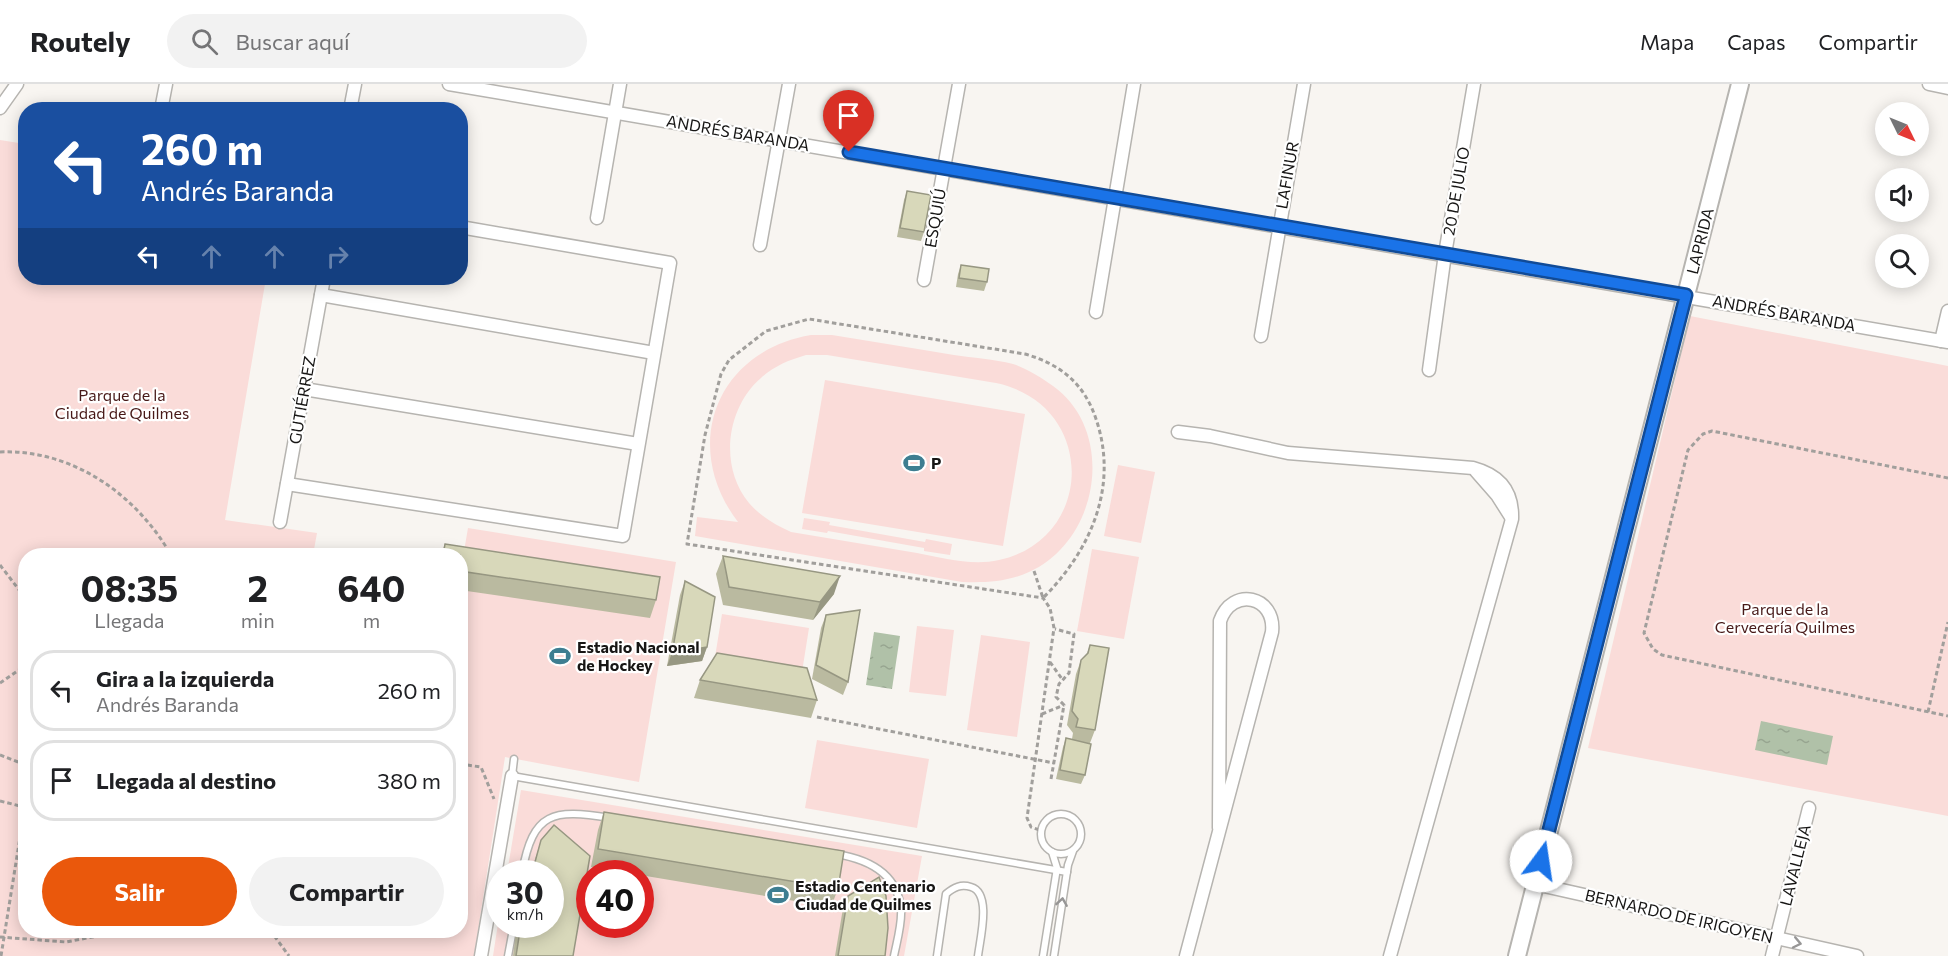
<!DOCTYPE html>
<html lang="es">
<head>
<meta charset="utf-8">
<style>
  :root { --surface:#fff; --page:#f2f2f2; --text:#202124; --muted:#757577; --line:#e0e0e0; --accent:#ea580c }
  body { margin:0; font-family:Commissioner,sans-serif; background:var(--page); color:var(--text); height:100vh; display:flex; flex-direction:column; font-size:22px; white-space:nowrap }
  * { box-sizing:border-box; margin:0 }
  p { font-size:20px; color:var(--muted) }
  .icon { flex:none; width:33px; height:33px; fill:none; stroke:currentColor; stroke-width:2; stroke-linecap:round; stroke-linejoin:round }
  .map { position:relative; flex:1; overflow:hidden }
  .panel { position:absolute; left:18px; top:464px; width:450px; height:390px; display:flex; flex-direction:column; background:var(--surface); border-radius:24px; box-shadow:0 3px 15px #0003 }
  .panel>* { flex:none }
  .hud { position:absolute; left:18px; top:18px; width:450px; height:183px; border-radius:24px; box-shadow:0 3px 15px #0003; background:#1a4fa0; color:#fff; overflow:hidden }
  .needle { width:39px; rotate:133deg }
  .tools { position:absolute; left:1875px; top:18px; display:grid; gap:12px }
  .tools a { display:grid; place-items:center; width:54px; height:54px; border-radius:50%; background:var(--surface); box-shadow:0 3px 15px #0003; font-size:30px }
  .speed { position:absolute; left:486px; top:776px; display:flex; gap:12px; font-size:30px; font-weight:700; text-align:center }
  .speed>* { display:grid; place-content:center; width:78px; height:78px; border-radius:50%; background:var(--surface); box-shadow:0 3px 15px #0003; line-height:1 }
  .speed small { font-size:15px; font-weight:400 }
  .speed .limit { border:9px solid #d22; background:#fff; color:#111 }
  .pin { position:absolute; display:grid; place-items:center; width:51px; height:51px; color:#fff; margin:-62px -26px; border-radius:50% 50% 50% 0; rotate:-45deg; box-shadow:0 0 6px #0007 }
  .pin .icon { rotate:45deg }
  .me { position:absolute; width:66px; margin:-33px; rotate:14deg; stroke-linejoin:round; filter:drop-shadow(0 0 4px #0008) }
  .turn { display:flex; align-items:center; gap:21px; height:126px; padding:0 24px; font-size:27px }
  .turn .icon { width:78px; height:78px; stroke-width:2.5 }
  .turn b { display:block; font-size:42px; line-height:51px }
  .lanes { display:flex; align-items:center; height:57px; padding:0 24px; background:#0003; justify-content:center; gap:30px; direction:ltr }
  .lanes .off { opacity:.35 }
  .eta { display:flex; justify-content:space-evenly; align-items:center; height:102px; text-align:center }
  .eta b { font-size:36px; font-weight:700; line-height:42px }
  .primary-button { display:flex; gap:12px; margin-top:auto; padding:12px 24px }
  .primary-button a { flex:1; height:69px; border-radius:36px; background:var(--accent); color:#fff; font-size:24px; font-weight:700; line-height:69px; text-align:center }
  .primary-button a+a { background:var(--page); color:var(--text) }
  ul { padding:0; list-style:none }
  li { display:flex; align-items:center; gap:18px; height:81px; margin:0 12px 9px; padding:0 12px; border:3px solid var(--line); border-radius:24px }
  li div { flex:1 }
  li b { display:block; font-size:22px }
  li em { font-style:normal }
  header { display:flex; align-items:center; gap:36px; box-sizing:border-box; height:84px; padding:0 30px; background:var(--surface); border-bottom:2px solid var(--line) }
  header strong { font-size:28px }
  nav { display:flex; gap:33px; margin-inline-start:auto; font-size:21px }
  .search { width:420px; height:54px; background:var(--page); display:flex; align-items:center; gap:15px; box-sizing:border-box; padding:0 21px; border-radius:33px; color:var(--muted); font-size:22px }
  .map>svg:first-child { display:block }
  .park { fill:#fadcd9; fill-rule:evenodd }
  .water { fill:url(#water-ripples) }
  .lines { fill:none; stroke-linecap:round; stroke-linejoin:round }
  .service-casing { stroke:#b6b4b0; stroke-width:9 }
  .minor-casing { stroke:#b6b4b0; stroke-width:15 }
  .tertiary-casing { stroke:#b6b4b0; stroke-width:20 }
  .path { stroke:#a19f9c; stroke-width:3; stroke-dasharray:4.5 3; stroke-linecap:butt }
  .service { stroke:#fff; stroke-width:6 }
  .minor { stroke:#fff; stroke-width:12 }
  .tertiary { stroke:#fff; stroke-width:16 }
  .wall { fill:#babaa0 }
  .shaded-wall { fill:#979782 }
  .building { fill:#d8d8ba; stroke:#979782; stroke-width:1.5 }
  .oneway { stroke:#979696 }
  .route-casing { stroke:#114b97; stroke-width:15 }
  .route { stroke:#1a73e8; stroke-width:10 }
  .labels { text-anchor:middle; stroke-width:4.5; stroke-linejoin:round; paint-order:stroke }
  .street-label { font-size:16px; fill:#171615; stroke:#fff }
  .park-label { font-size:16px; fill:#471918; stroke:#fff }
  .poi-label { font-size:16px; font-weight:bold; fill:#171615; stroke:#fff; text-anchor:start }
</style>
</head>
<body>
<header>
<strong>Routely</strong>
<div class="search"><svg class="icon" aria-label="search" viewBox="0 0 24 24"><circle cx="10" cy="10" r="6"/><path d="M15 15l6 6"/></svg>Buscar aquí</div>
<nav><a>Mapa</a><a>Capas</a><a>Compartir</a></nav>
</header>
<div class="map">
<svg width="1948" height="872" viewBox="0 0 1948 872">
  <defs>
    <pattern id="water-ripples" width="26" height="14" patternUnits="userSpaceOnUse" patternTransform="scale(1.5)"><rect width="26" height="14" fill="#b0c1a8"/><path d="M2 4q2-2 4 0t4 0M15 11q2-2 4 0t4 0" fill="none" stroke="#97a590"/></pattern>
  </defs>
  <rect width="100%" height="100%" fill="#f8f5f1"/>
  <g class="park">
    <polygon points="0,56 25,60 26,194 266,194 225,436 317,449 313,471 26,471 26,846 460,846 460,473 463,473 468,444 676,478 639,698 505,673 474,872 0,872"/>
    <polygon points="1690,232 1948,282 1948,732 1588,664"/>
    <path d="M811,251H832C873,258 914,264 954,271C973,274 994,275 1013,280C1026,284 1042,294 1053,302C1117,348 1099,457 1029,488C1008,498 984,499 962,498L695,452L697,433L738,438C680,362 716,267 811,251ZM806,271H827L996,299C1097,320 1096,455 999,476C972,482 943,474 917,469C875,462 833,455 791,448C775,441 760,432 749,419C719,383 726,324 761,294C774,282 789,276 806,271Z"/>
    <polygon points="825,296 1025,330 1003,462 802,429"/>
    <polygon points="1118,381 1155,388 1141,459 1104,452"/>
    <polygon points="804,434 830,438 829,441 925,458 926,455 952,460 950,471 924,467 924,464 828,447 827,449 802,445"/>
    <polygon points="1092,465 1139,473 1124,555 1077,547"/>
    <polygon points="722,530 809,544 802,588 715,573"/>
    <polygon points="917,542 954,546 946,612 909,608"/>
    <polygon points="981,551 1030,558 1017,653 967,646"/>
    <polygon points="817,656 929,675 917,744 805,724"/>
    <path d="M521,706L922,772L904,872H493L499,833L500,840H550V789H507ZM590,789H640V840H590Z"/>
  </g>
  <g class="water">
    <polygon points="874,548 900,552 892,605 866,601"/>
    <polygon points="1761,637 1833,652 1827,681 1755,666"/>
  </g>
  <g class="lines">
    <defs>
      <g id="service">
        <polyline points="514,675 512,692 1067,788"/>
        <circle cx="1061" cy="750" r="20"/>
        <path d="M836,770C867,775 898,789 901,826C902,840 897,857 894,872"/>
        <path d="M522,789C533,727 553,725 610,734"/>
        <polyline points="508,872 514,840"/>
        <path d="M937,872L946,810C954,803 961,800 971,803C992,809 980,855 978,872"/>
        <polyline points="1043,872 1057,784 1052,768"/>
        <polyline points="1054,872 1068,781 1073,767"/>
      </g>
      <g id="minor">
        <polyline points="449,0 1948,258"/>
        <polyline points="1929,0 1948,4"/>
        <polyline points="0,24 17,0"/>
        <polyline points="161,26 166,0"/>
        <polyline points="350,26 355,0"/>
        <polyline points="597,134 620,0"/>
        <polyline points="760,161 789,0"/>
        <polyline points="924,196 959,0"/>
        <polyline points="321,211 654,269"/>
        <polyline points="1096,228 1134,0"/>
        <polyline points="1261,252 1304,0"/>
        <polyline points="1941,257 1948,227"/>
        <polyline points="1429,286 1445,170 1474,0"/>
        <polyline points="304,305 638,360"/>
        <path d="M1178,348L1210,352L1288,369L1473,384C1499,391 1513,407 1512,435L1390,872"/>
        <polyline points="1476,387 1497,411 1511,433"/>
        <polyline points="287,400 623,452 670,179 460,143"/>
        <polyline points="280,438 324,194"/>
        <polyline points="1535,800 1857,872"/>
        <polyline points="481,872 512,692"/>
        <path d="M1186,872L1272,548C1276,512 1232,502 1220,537L1219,744"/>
        <polyline points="1772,872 1809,724"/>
      </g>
      <polyline id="tertiary" points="1517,872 1740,0"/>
    </defs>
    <use href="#service" class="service-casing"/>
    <use href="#minor" class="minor-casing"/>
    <use href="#tertiary" class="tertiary-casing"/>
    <g class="path">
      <path d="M0,368C72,365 136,410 171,471"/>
      <polyline points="1948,394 1712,347 1703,350 1688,366 1644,549 1653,565 1662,571 1948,632"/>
      <polyline points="0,481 26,515"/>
      <path d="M1034,487L1043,514C1091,466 1119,402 1096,335C1084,299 1060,280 1025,270L809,235L766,247L729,276L721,290L705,351L687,460L1043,514L1050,524L1054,544L1027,734L1031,743L1042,747"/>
      <polyline points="1050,578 1062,595"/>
      <polyline points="0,599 26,581"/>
      <polyline points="1928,628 1948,538"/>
      <polyline points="1042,630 1064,621"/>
      <polyline points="817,633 1054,679"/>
      <polyline points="0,671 26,681"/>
      <polyline points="460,680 481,683 494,715"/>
      <polyline points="1051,695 1064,621 1056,613 1059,600 1069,589 1074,550 1055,545"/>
      <polyline points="0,717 24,723"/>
      <polyline points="270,846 289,872"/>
      <polyline points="0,853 66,858 129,846"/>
      <polyline points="1,872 26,716"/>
    </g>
    <use href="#service" class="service"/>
    <use href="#minor" class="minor"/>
    <use href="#tertiary" class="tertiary"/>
  </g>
  <g class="wall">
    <polygon points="907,107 924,148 921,157 897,153 904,116"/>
    <polygon points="961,181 987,198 984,207 956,203 958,190"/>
    <polygon points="445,460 656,516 650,534 460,506 460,471 441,471"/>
    <polygon points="723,472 834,510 813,536 723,521 716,490"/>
    <polygon points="685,497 707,563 702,577 667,582 680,511"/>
    <polygon points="826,531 848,598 843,611 812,595 821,544"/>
    <polygon points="1090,561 1095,646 1090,659 1085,691 1081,700 1056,695 1063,663 1066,654 1072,655 1073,649 1067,641 1076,590 1081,576 1086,572"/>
    <polygon points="700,596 817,616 811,634 694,614"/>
    <polygon points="604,728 838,805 831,823 640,791 640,789 628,789 591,783 598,746"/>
    <polygon points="554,741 590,772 573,872 513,872 517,840 550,840 550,789 531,789 541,756"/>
    <polygon points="848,812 885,872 835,872 842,830"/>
  </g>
  <g class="shaded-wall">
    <polygon points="840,492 834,510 813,536 820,518"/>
    <polygon points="707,563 702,577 667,582 672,569"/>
  </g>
  <g class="building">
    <polygon points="907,107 931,111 924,148 900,144"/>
    <polygon points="961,181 989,185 987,198 959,194"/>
    <polygon points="445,460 660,493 656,516 460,487 460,471 443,471"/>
    <polygon points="723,472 840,492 820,518 729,503"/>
    <polygon points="685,497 715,513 707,563 672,569"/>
    <polygon points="860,526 848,598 816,581 826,531"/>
    <polygon points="1090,561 1109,564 1095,646 1076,643 1078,635 1072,627 1081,576 1088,569"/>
    <polygon points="717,569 807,584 817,616 700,596"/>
    <polygon points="1066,654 1091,660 1085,691 1060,686"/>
    <polygon points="604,728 844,767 838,805 598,765"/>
    <polygon points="554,741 590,772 573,872 516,872 521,840 550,840 550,789 532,789 541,756"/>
    <polygon points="879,793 886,812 888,844 885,872 838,872 848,812"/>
  </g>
  <defs><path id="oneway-chevron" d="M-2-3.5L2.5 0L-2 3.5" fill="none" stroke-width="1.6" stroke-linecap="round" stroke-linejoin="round" transform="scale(1.5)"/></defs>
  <g class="oneway">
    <use href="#oneway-chevron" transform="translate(1062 818) rotate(-81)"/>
    <use href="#oneway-chevron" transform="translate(1797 859) rotate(12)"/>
  </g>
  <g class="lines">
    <defs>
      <polyline id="route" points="849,68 1686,211 1541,777"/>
    </defs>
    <use href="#route" class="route-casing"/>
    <use href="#route" class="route"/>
  </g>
  <defs>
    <symbol id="stadium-bare" viewBox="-9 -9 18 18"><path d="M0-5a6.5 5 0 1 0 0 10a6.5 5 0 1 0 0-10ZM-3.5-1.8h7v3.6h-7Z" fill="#3e7e91" stroke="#fff" stroke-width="2.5" paint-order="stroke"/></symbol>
  </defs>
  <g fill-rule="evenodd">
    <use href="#stadium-bare" x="899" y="364" width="30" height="30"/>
    <use href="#stadium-bare" x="545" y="557" width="30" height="30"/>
    <use href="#stadium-bare" x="763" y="796" width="30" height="30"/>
  </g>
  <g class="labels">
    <g class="street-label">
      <text transform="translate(738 49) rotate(10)" y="6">ANDRÉS BARANDA</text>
      <text transform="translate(1287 91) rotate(-80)" y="6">LAFINUR</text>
      <text transform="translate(1456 107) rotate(-80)" y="6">20 DE JULIO</text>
      <text transform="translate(935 134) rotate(-80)" y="6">ESQUIÚ</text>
      <text transform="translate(1700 157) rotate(-76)" y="6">LAPRIDA</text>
      <text transform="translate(1784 229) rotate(10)" y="6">ANDRÉS BARANDA</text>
      <text transform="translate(302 316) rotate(-80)" y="6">GUTIÉRREZ</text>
      <text transform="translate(1795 781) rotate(-76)" y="6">LAVALLEJA</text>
      <text transform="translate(1679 832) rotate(13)" y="6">BERNARDO DE IRIGOYEN</text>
    </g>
    <g class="park-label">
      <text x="122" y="317">Parque de la<tspan x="122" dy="18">Ciudad de Quilmes</tspan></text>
      <text x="1785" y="531">Parque de la<tspan x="1785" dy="18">Cervecería Quilmes</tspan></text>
    </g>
    <g class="poi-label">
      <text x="931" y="385">P</text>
      <text x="577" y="569">Estadio Nacional<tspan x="577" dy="18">de Hockey</tspan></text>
      <text x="795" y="808">Estadio Centenario<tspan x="795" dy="18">Ciudad de Quilmes</tspan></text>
    </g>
  </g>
</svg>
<div class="tools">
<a><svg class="needle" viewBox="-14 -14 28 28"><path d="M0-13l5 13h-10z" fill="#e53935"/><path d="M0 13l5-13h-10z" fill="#757577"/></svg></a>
<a><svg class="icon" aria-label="sound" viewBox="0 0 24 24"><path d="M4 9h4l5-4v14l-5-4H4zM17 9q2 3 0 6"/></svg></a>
<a><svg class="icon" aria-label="search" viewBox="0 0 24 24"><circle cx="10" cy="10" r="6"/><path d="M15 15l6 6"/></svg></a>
</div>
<div class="speed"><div>30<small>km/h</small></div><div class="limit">40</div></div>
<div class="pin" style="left:849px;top:68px;background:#d93025"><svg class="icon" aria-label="arrive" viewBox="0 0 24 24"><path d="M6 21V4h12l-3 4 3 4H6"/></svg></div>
<svg class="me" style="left:1541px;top:777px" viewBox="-20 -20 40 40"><circle r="19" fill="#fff"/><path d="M0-13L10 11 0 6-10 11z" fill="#1a73e8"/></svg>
<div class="hud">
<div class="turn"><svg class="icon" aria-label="left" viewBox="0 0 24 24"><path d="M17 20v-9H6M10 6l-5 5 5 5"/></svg><div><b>260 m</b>Andrés Baranda</div></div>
<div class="lanes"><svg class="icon" aria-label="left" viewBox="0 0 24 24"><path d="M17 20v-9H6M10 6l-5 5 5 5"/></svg><svg class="icon off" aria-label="ahead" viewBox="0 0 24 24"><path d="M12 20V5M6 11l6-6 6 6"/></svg><svg class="icon off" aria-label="ahead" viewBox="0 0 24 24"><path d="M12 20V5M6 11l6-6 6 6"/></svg><svg class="icon off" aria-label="right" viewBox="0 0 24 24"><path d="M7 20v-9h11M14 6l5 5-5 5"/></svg></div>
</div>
<section class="panel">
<div class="eta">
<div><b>08:35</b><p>Llegada</p></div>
<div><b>2</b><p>min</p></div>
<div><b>640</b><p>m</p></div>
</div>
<ul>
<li><svg class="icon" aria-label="left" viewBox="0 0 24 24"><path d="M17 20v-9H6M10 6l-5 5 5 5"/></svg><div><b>Gira a la izquierda</b><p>Andrés Baranda</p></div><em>260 m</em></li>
<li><svg class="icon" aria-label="arrive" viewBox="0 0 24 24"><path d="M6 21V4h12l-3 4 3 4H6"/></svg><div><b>Llegada al destino</b></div><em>380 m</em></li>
</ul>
<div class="primary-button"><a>Salir</a><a>Compartir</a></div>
</section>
</div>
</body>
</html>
